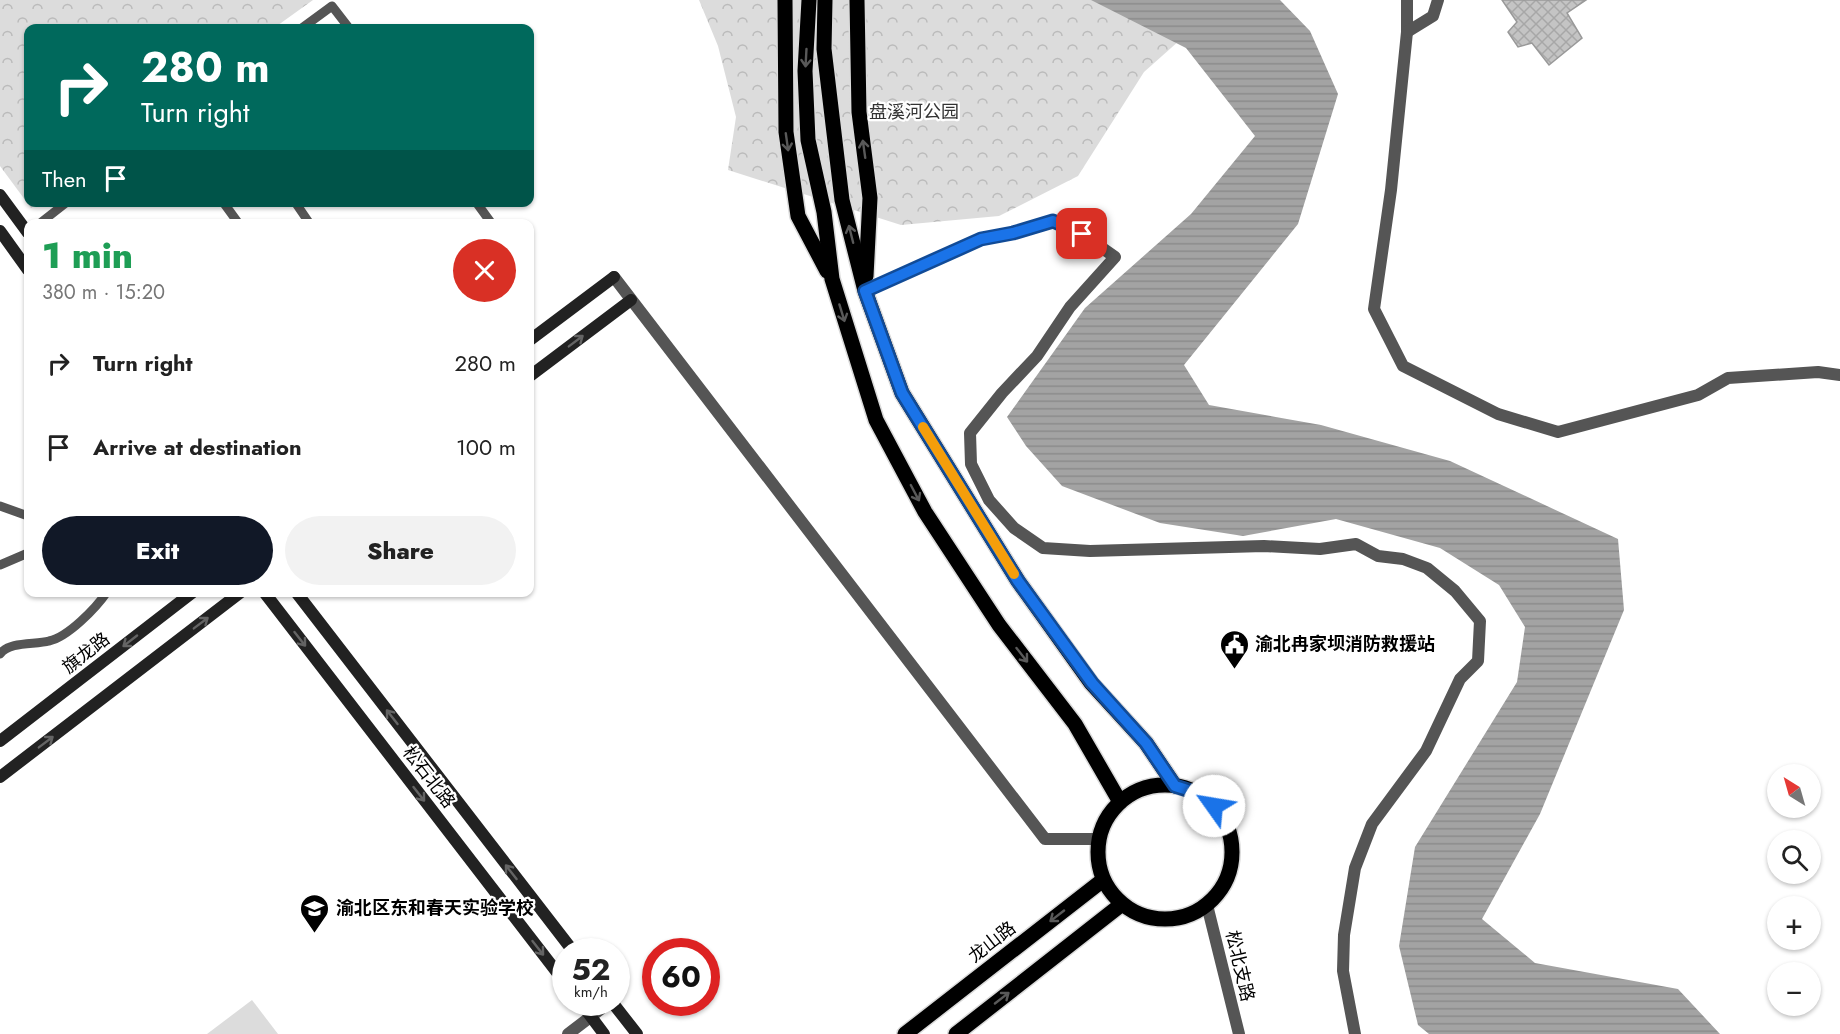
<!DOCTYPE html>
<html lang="en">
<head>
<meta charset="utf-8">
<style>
  :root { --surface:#fff; --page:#f2f2f2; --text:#222; --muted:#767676; --accent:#111827 }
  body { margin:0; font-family:Jost,"Noto Sans SC",sans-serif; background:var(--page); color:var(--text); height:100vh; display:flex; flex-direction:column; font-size:22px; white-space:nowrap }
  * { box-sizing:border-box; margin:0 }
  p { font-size:20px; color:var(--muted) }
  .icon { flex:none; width:33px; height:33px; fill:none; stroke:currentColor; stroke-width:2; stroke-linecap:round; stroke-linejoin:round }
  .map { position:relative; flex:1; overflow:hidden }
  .side { position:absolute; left:24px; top:219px; width:510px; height:378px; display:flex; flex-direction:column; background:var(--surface); border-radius:12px; box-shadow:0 2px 4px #0004 }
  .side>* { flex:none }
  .hud { position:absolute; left:24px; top:24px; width:510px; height:183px; border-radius:12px; box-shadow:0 2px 4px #0004; background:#00695c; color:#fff; overflow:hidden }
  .needle { width:39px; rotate:323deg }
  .tools { position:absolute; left:1767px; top:764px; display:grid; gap:12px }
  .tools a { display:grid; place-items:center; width:54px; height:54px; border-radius:50%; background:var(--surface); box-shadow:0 2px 4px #0004; font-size:30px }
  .speed { position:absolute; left:552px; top:938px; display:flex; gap:12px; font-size:30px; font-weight:700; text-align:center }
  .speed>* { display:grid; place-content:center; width:78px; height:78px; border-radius:50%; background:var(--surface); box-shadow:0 2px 4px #0004; line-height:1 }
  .speed small { font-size:15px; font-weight:400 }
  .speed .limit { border:9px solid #d22; background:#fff; color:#111 }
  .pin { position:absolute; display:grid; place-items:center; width:51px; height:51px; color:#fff; margin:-26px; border-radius:12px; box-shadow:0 3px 9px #0006 }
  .me { position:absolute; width:66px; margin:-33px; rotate:302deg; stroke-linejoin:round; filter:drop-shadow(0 0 4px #0008) }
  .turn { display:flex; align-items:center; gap:21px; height:126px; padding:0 18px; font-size:27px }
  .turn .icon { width:78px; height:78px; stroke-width:2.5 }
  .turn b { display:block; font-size:42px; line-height:51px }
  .then { display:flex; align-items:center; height:57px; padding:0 18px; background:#0003; gap:12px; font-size:22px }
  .round { display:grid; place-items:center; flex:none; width:63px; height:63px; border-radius:32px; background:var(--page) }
  .summary { display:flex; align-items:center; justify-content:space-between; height:102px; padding:0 18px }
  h1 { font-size:36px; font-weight:800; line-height:45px; color:#1e9e55 }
  .primary-button { display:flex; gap:12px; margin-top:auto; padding:12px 18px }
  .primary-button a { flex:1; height:69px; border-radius:36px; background:var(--accent); color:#fff; font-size:24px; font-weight:800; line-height:69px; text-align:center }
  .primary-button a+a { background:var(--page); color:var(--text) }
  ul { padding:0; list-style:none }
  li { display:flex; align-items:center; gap:18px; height:84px; padding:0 18px }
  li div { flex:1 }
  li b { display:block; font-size:22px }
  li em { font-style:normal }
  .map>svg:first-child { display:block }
  .forest { fill:url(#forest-crowns) }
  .garden { fill:#dcdcdc }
  .water { fill:url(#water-rules) }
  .building { fill:url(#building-cross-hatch); stroke:#999; stroke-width:1.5 }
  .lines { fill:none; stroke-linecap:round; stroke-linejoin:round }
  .primary-casing { stroke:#dbdbdb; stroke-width:18 }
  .service { stroke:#555; stroke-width:9 }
  .minor { stroke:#555; stroke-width:12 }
  .tertiary { stroke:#555; stroke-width:12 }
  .secondary { stroke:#222; stroke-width:12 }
  .primary { stroke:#000; stroke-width:15 }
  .oneway { stroke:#595959 }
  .oneway2 { stroke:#646464 }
  .route-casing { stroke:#114b97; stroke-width:15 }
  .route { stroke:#1a73e8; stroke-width:10 }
  .slow { stroke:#f59e0b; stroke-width:10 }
  .labels { text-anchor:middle; stroke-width:4.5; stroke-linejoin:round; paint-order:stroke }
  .park-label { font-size:18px; fill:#333; stroke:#fff }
  .poi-label { font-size:18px; font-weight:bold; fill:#000; stroke:#fff; text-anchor:start }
  .street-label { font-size:18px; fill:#000; stroke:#fff }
</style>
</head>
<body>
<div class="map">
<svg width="1840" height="1034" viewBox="0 0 1840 1034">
  <defs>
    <pattern id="forest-crowns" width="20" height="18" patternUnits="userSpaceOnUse" patternTransform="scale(1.5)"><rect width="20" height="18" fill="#dcdcdc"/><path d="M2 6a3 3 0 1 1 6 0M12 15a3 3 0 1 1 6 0" fill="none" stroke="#bbb"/></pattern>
    <pattern id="water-rules" width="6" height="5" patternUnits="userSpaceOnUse" patternTransform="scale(1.5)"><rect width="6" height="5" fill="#a3a3a3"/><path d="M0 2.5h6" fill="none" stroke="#8b8b8b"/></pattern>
    <pattern id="building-cross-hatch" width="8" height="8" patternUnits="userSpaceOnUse" patternTransform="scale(1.5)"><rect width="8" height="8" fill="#c4c4c4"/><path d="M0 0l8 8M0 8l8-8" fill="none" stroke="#a7a7a7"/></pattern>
  </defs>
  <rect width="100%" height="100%" fill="#fff"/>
  <g class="forest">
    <polygon points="0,0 313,0 274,28 28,28 28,202 38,203 31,208 0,166"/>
    <polygon points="699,0 1225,0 1144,72 1078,176 999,216 901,225 728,170 736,117 718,46"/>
  </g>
  <polygon class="garden" points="252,1000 278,1034 207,1034"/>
  <polygon class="water" points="1091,0 1280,0 1310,31 1338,94 1298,224 1184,365 1209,405 1321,425 1450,461 1618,539 1624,610 1540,814 1482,919 1535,963 1678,989 1720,1034 1429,1034 1418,1025 1399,946 1415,847 1517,682 1525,627 1499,585 1440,548 1336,519 1243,536 1160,523 1062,486 1026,446 1007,417 1085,308 1191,214 1255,136 1186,48"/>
  <polygon class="building" points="1502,0 1586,0 1567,13 1582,38 1549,65 1532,43 1518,47 1508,32 1517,22"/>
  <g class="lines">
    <defs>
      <g id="primary">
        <polyline points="785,0 786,132 798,216 827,271"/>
        <polyline points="809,0 805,71 808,140 824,212 832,279 876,420 925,512 999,625 1075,724 1120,802"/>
        <polyline points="825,0 824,49 842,200 865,291 902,393 1018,581 1091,683 1146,743 1175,786"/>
        <polyline points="857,0 859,112 870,198 866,276"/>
        <circle cx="1165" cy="852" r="67"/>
        <polyline points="905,1034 1103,880"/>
        <polyline points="956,1034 1122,904"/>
      </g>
    </defs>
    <use href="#primary" class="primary-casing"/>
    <g class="service">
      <polyline points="302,28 332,6 349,28"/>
      <polyline points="223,202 239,224"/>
      <polyline points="295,202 310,224"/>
      <polyline points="476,202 492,224"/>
      <polyline points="39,224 67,202"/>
      <polyline points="0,506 28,516"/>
      <polyline points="0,565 28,553"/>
      <path d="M0,654C10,641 35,645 49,641C68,637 96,608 107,592"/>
    </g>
    <g class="minor">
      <polyline points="1407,0 1407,32 1391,190 1374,309 1403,366 1498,414 1558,432 1698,395 1728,378 1818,372 1840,375"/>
      <polyline points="1407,32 1433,16 1438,0"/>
      <polyline points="614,277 1045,839 1099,839"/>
      <polyline points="865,291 981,239 1013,233 1053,221 1082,234 1115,257 1070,307 1037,356 1002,393 970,433 971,464 989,500 1014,528 1043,548 1090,551 1264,546 1320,549 1356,544 1378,556 1403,559 1427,568 1455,591 1480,621 1478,661 1460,679 1426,751 1372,824 1355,868 1344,935 1343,971 1355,1034"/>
    </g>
    <g class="tertiary">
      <polyline points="1207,905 1239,1034"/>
      <polyline points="568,1034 610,1002"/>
    </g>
    <g class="secondary">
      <polyline points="0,195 28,233"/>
      <polyline points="0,231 28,270"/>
      <polyline points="530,340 614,277"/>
      <polyline points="530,376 631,300"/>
      <polyline points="264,592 566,984"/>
      <polyline points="296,592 573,951"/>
      <polyline points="0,741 193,592"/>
      <polyline points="0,777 241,592"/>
      <polyline points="580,1002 604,1034"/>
      <polyline points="612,1002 637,1034"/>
    </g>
    <use href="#primary" class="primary"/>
  </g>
  <defs><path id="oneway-shaft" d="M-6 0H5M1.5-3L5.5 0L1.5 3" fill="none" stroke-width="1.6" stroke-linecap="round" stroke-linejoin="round" transform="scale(1.5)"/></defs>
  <g class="oneway">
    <use href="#oneway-shaft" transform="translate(806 58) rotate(93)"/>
    <use href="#oneway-shaft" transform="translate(787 142) rotate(82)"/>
    <use href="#oneway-shaft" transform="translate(864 149) rotate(-98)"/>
    <use href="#oneway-shaft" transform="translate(851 234) rotate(-104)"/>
    <use href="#oneway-shaft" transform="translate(842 313) rotate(73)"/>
    <use href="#oneway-shaft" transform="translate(915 493) rotate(62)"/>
    <use href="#oneway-shaft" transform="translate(1022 655) rotate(52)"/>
    <use href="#oneway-shaft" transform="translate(1057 916) rotate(142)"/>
    <use href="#oneway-shaft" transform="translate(1002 998) rotate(-38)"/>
  </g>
  <g class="oneway2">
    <use href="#oneway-shaft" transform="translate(576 341) rotate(-37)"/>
    <use href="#oneway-shaft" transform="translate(201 623) rotate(-37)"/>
    <use href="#oneway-shaft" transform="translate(300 639) rotate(52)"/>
    <use href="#oneway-shaft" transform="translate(130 641) rotate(142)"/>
    <use href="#oneway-shaft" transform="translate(392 717) rotate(-128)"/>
    <use href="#oneway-shaft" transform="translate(46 742) rotate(-37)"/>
    <use href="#oneway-shaft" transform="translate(419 794) rotate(52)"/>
    <use href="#oneway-shaft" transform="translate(511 872) rotate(-128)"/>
    <use href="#oneway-shaft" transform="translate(538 948) rotate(52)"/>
  </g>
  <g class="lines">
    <defs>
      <polyline id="route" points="1082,234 1053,221 1013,233 981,239 865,291 902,393 1018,581 1092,683 1146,743 1175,786 1197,793 1214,806"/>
    </defs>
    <use href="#route" class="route-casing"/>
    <use href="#route" class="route"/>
    <polyline class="slow" points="923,427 1014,574"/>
  </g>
  <defs>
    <symbol id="civic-pin" viewBox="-11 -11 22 30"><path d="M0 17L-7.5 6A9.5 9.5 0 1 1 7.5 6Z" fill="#000" stroke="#fff"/><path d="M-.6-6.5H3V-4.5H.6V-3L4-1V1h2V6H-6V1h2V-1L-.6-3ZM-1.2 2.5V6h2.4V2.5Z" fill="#fff"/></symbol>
    <symbol id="school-pin" viewBox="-11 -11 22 30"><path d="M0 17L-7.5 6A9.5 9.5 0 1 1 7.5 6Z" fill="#000" stroke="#fff"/><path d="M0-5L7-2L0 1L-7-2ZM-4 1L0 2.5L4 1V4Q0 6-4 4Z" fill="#fff"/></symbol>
  </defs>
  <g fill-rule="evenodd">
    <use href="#civic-pin" x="1218" y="628" width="33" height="45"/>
    <use href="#school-pin" x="298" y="892" width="33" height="45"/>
  </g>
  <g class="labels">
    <g class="park-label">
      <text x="914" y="118">盘溪河公园</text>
    </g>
    <g class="poi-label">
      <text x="1255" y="650">渝北冉家坝消防救援站</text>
      <text x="336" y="914">渝北区东和春天实验学校</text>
    </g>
    <g class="street-label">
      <text transform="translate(86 653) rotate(-38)" y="6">旗龙路</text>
      <text transform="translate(429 777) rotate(52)" y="6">松石北路</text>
      <text transform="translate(992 942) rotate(-38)" y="6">龙山路</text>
      <text transform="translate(1240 966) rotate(77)" y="6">松北支路</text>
    </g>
  </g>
</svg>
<div class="tools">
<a><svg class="needle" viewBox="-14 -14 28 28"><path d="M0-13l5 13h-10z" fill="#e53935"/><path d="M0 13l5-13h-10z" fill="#767676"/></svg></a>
<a><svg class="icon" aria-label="search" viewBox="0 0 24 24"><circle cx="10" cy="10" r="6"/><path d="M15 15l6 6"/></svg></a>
<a>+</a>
<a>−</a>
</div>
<div class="speed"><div>52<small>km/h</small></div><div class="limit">60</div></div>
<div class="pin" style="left:1082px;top:234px;background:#d93025"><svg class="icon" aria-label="arrive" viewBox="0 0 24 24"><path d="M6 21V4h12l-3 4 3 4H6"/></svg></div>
<svg class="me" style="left:1214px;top:806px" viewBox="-20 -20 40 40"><circle r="19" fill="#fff"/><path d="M0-13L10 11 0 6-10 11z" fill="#1a73e8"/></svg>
<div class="hud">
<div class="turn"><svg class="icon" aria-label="right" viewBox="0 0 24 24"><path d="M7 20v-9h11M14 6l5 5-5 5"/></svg><div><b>280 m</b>Turn right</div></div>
<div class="then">Then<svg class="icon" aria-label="arrive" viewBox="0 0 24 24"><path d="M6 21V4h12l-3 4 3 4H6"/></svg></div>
</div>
<section class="side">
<div class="summary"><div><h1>1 min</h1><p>380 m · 15:20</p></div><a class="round" style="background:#d93025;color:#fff"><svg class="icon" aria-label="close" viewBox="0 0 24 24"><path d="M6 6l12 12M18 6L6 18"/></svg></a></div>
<ul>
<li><svg class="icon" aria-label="right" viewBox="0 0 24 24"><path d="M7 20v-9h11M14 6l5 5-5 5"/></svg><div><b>Turn right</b></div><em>280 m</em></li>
<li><svg class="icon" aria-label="arrive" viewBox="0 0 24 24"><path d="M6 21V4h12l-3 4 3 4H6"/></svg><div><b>Arrive at destination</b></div><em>100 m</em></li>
</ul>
<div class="primary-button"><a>Exit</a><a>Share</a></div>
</section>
</div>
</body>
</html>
